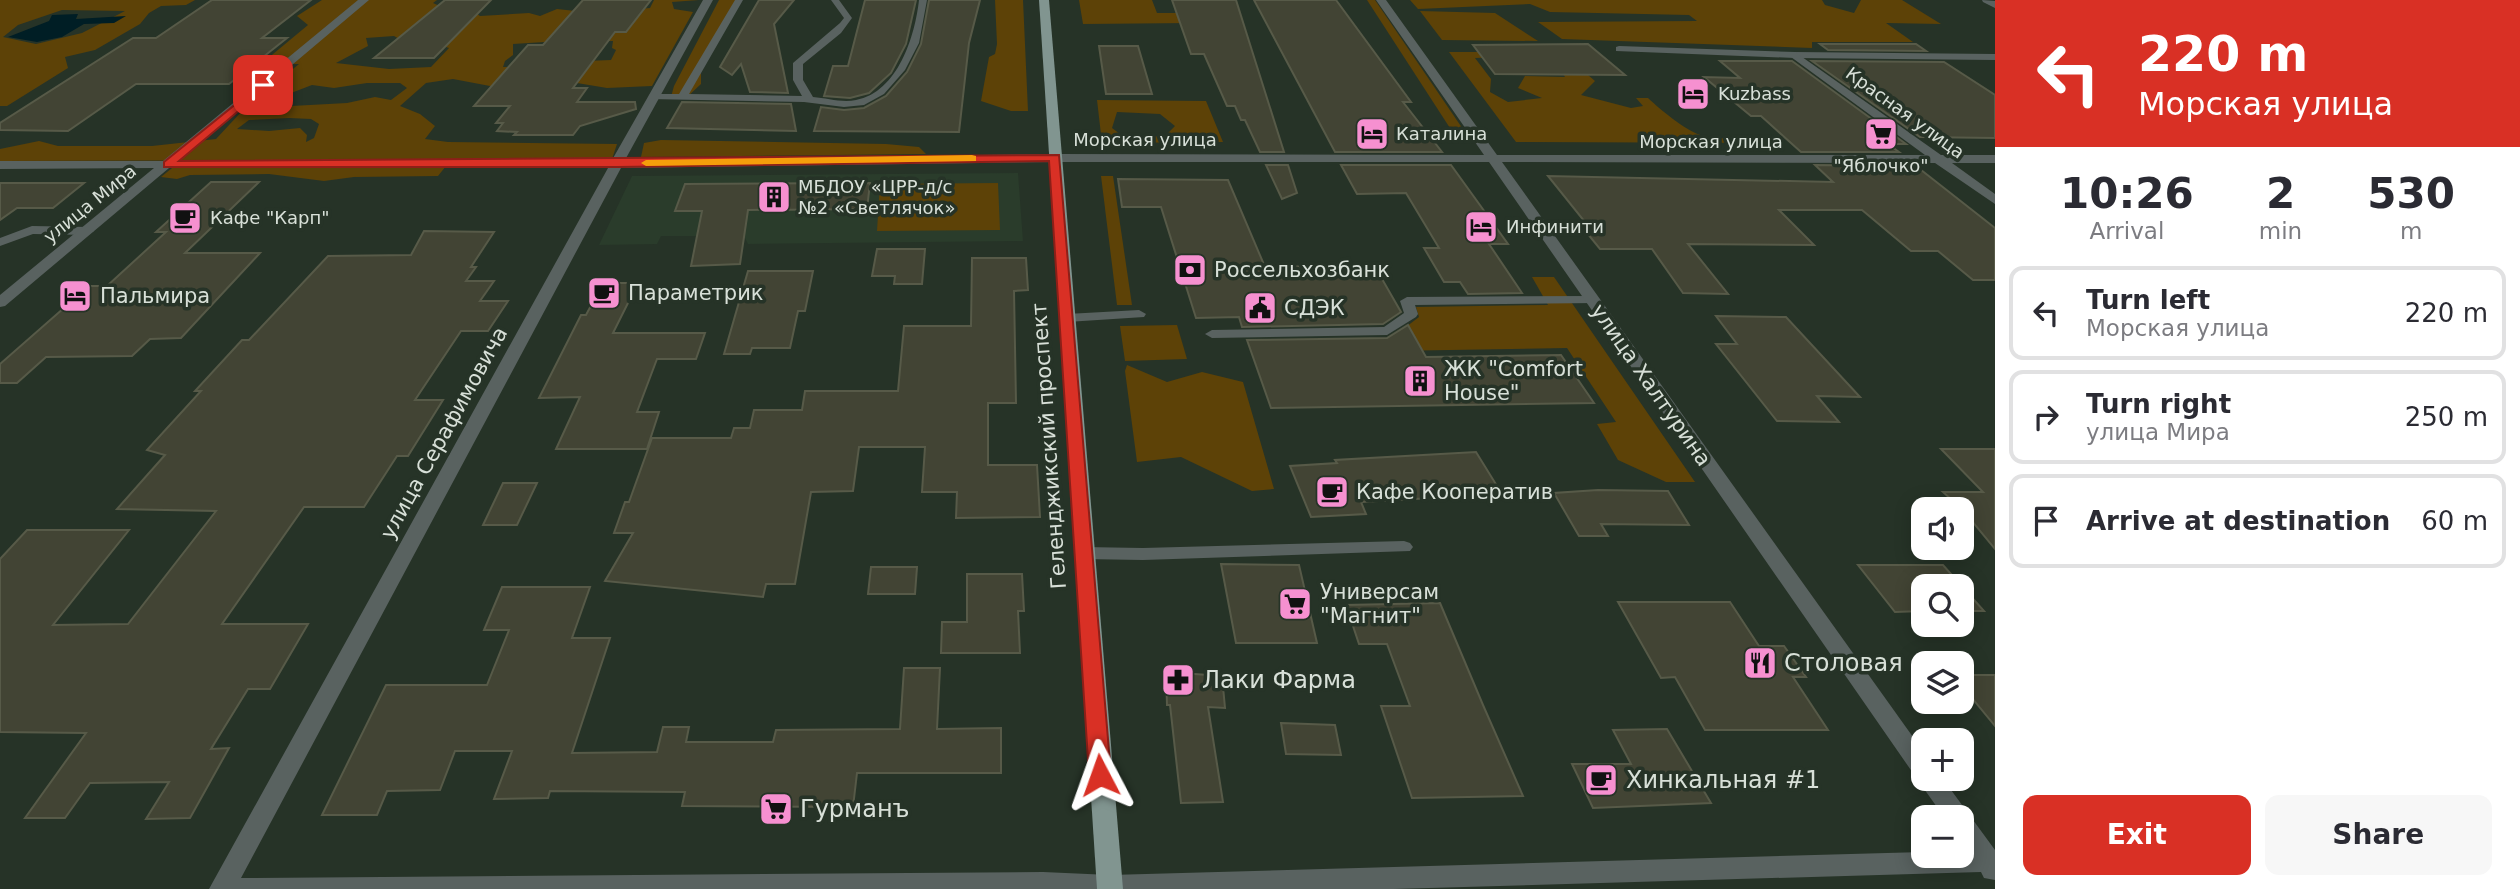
<!DOCTYPE html>
<html lang="en">
<head>
<meta charset="utf-8">
<style>
  :root { --surface:#fff; --page:#f7f7f7; --text:#2b2b33; --muted:#7c7c81; --line:#e1e1e2; --accent:#d93025 }
  body { margin:0; font-family:"DejaVu Sans",sans-serif; background:var(--page); color:var(--text); height:100vh; display:flex; flex-direction:column; font-size:26px; white-space:nowrap }
  * { box-sizing:border-box; margin:0 }
  p { font-size:23px; color:var(--muted) }
  .icon { flex:none; width:38px; height:38px; fill:none; stroke:currentColor; stroke-width:2; stroke-linecap:round; stroke-linejoin:round }
  .map { position:relative; flex:1; overflow:hidden }
  .sheet { display:flex; flex-direction:column; background:var(--surface); width:525px }
  .sheet>* { flex:none }
  .hud { background:#d93025; color:#fff; overflow:hidden }
  .controls { position:absolute; left:1911px; top:497px; display:grid; gap:14px }
  .controls a { display:grid; place-items:center; width:63px; height:63px; border-radius:14px; background:var(--surface); box-shadow:0 4px 18px #0003; font-size:35px }
  .pin { position:absolute; display:grid; place-items:center; width:60px; height:60px; color:#fff; margin:-30px; border-radius:14px; box-shadow:0 4px 10px #0006 }
  .me { position:absolute; width:77px; margin:-38px; rotate:356deg; stroke-linejoin:round; filter:drop-shadow(0 0 5px #0008) }
  .turn { display:flex; align-items:center; gap:24px; height:147px; padding:0 28px; font-size:32px }
  .turn .icon { width:91px; height:91px; stroke-width:2.5 }
  .turn b { display:block; font-size:49px; line-height:60px }
  .eta { display:flex; justify-content:space-evenly; align-items:center; height:119px; text-align:center }
  .eta b { font-size:42px; font-weight:600; line-height:49px }
  .cta { display:flex; gap:14px; margin-top:auto; padding:14px 28px }
  .cta a { flex:1; height:80px; border-radius:14px; background:var(--accent); color:#fff; font-size:28px; font-weight:600; line-height:80px; text-align:center }
  .cta a+a { background:var(--page); color:var(--text) }
  ul { padding:0; list-style:none }
  li { display:flex; align-items:center; gap:21px; height:94px; margin:0 14px 10px; padding:0 14px; border:4px solid var(--line); border-radius:14px }
  li div { flex:1 }
  li b { display:block; font-size:26px }
  li em { font-style:normal }
  main { display:flex; flex:1; min-height:0 }
  .map>svg:first-child { display:block }
  .built { fill:#2a3c2b }
  .green { fill:#5d4207; fill-rule:evenodd }
  .water { fill:#001e25 }
  .building { fill:#424434; stroke:#575a48; stroke-width:2 }
  .lines { fill:none; stroke-linecap:round; stroke-linejoin:round }
  .lane { fill:#596260; fill-rule:evenodd }
  .street { fill:#596260; fill-rule:evenodd }
  .primary { fill:#819590; fill-rule:evenodd }
  .route { fill:#d93025; stroke:#8d1f18; stroke-width:2 }
  .slow { fill:#f59e0b }
  .labels { text-anchor:middle; stroke-width:7; stroke-linejoin:round; paint-order:stroke }
  .far-poi-label { font-size:18px; fill:#d8e0d8; stroke:#263327; text-anchor:start }
  .far-street-label { font-size:18px; fill:#d8e0d8; stroke:#263327 }
  .poi-label { font-size:21px; fill:#d8e0d8; stroke:#263327; text-anchor:start }
  .street-label { font-size:21px; fill:#d8e0d8; stroke:#263327 }
  .near-poi-label { font-size:24px; fill:#d8e0d8; stroke:#263327; text-anchor:start }
</style>
</head>
<body>
<main>
<div class="map">
<svg width="1995" height="889" viewBox="0 0 1995 889">
  <rect width="100%" height="100%" fill="#263327"/>
  <polygon class="built" points="1018,173 1023,241 748,244 744,236 661,236 657,244 599,245 632,176"/>
  <g class="green">
    <path d="M0,0H195L186,5L161,6L149,13L140,24L95,50L65,57L68,68L7,106H0ZM62,10L125,11L82,33L36,44L3,37L18,25Z"/>
    <path d="M322,0H437L433,3C447,11 468,6 480,16L529,13L540,16L557,9L594,13L650,8L654,0H699L672,2L674,9L693,12L652,86L607,88L559,80L490,86L453,79L426,83L400,106L420,114L435,126L425,139L448,142L617,144L612,159L0,161V149L39,141L58,146H152L216,139L243,110L299,64H261L308,25L297,16ZM394,36C413,48 430,40 449,48L431,67L389,69L336,63L368,46L366,38ZM560,41H613L612,48L616,50L611,60L561,62L553,67H503L505,61L513,55V44ZM367,83H400L407,88L391,100L375,97L347,103L252,108L312,85L334,88ZM289,118L311,119L319,124L314,138L306,142L307,135L300,128L269,131L237,129L249,120Z"/>
    <polygon points="719,0 736,0 701,72 701,84 687,97 671,97 674,86"/>
    <polygon points="995,0 1023,0 1028,111 1011,111 981,101 989,57 995,54 997,44"/>
    <polygon points="1079,0 1152,0 1157,13 1189,13 1192,23 1083,24"/>
    <polygon points="1367,0 1375,0 1471,141 1459,142"/>
    <polygon points="1410,0 1822,0 1825,5 1854,13 1861,0 1902,0 1941,24 1886,23 1913,42 1812,42 1812,48 1562,39 1538,22 1697,21 1689,15 1550,12 1530,4 1418,9"/>
    <polygon points="1420,11 1495,13 1538,41 1442,40"/>
    <path d="M1449,52H1505L1510,57L1475,58L1491,79L1490,92L1508,102L1542,98L1518,88L1525,76L1565,77L1560,69H1581L1595,81L1581,95L1631,108L1643,106L1636,98H1648C1661,110 1690,135 1708,137C1734,140 1759,135 1784,143L1516,142Z"/>
    <path d="M1097,100L1206,101L1223,142L1102,143ZM1117,112L1160,114L1175,126L1165,136L1124,137L1112,128Z"/>
    <polygon points="661,140 886,144 919,147 926,154 641,157 644,143"/>
    <polygon points="446,166 438,176 354,177 324,181 269,174 190,175 177,179 161,177 172,168"/>
    <polygon points="1101,176 1113,176 1132,305 1117,305"/>
    <polygon points="998,183 1000,230 877,231 880,184"/>
    <polygon points="1532,277 1554,277 1695,482 1666,482 1618,460 1597,424 1616,422 1567,348 1389,351 1385,343 1419,317 1416,307 1548,305"/>
    <polygon points="1177,325 1187,359 1125,361 1120,326"/>
    <polygon points="1127,365 1167,382 1202,372 1243,382 1274,489 1252,491 1181,457 1137,462 1125,371"/>
  </g>
  <polygon class="water" points="78,14 76,19 126,16 114,23 84,24 62,37 37,42 8,37 49,21 52,15"/>
  <g class="building">
    <polygon points="212,0 311,0 262,38 287,38 229,84 136,84 68,131 0,130 0,123 133,38 156,38"/>
    <polygon points="445,0 491,0 434,58 374,58"/>
    <polygon points="583,0 651,0 626,32 615,32 573,88 587,88 577,102 635,102 636,109 580,126 573,135 514,135 517,132 497,131 503,123 496,123 510,106 474,106 528,45 543,45"/>
    <polygon points="759,0 794,0 774,24 788,93 750,92 741,64 732,75 720,67"/>
    <polygon points="865,0 916,0 906,44 891,73 869,93 850,98 824,96 833,66 848,66"/>
    <polygon points="929,0 980,0 969,43 959,132 814,131 821,107 844,110 864,108 886,96 907,72 921,44"/>
    <polygon points="1172,0 1236,0 1284,152 1260,152 1245,120 1241,120 1235,106 1227,106 1204,54 1191,54"/>
    <polygon points="1254,0 1336,0 1411,102 1403,102 1442,152 1335,152"/>
    <polygon points="1588,44 1625,75 1495,74 1473,45"/>
    <polygon points="1820,44 1916,44 1926,51 1828,50"/>
    <polygon points="1099,46 1138,46 1152,94 1106,94"/>
    <polygon points="1720,61 1792,61 1906,144 1888,144 1899,152 1801,152 1761,116 1751,116 1704,77 1740,78"/>
    <polygon points="1812,61 1944,62 1995,95 1995,138 1920,137"/>
    <polygon points="682,102 791,104 796,131 667,128"/>
    <polygon points="1266,165 1288,165 1297,193 1282,199"/>
    <polygon points="1341,165 1451,165 1508,244 1489,244 1522,293 1468,294 1460,282 1444,282 1424,248 1439,248 1406,193 1357,194"/>
    <polygon points="1815,165 1916,166 1995,228 1995,280 1973,280 1938,251 1911,251 1862,210 1779,210 1814,245 1688,244 1728,294 1683,293 1652,249 1600,249 1578,222 1585,222 1548,176 1833,182"/>
    <polygon points="1118,179 1228,180 1265,267 1374,265 1401,312 1383,324 1242,327 1239,317 1196,318 1161,207 1122,207"/>
    <polygon points="211,182 259,182 185,253 260,253 181,338 150,339 132,356 46,357 17,383 0,383 0,364 89,286 107,286 166,232 156,232"/>
    <polygon points="0,183 84,183 53,208 17,208 0,220"/>
    <polygon points="870,183 867,209 748,210 740,264 691,266 702,211 675,211 685,184"/>
    <polygon points="424,231 494,232 471,267 476,267 466,281 494,281 480,301 508,301 488,331 461,331 415,400 443,400 408,456 397,456 364,507 304,507 222,624 308,624 270,689 248,689 211,749 229,748 190,818 146,819 169,782 90,783 65,818 25,818 86,733 0,732 0,559 27,530 129,530 53,625 128,624 216,511 117,509 165,455 147,450 201,391 195,391 242,340 249,340 328,256 411,255"/>
    <polygon points="877,249 925,249 922,284 894,284 895,276 872,276"/>
    <polygon points="972,258 1026,258 1028,290 1014,291 1016,403 988,403 988,465 1037,465 1040,517 956,518 957,492 922,492 925,447 859,447 853,491 811,492 795,584 766,584 763,597 605,581 633,533 614,533 625,502 629,502 652,438 731,438 734,428 750,428 754,410 802,410 805,391 898,391 904,326 971,326"/>
    <polygon points="748,271 813,271 805,311 798,311 790,348 752,348 750,354 724,354"/>
    <polygon points="603,283 638,283 613,333 705,333 696,359 657,359 637,412 659,412 647,449 556,449 580,397 539,398 581,315 586,315"/>
    <polygon points="1716,316 1786,317 1860,397 1817,396 1839,422 1777,421 1716,344 1737,344"/>
    <polygon points="1408,325 1426,357 1561,355 1594,403 1271,408 1247,340 1387,338"/>
    <polygon points="1941,449 1995,449 1995,549 1962,509 1943,492 1983,492"/>
    <polygon points="1476,452 1502,494 1361,502 1366,514 1311,517 1290,466 1337,463 1335,460"/>
    <polygon points="503,483 537,483 517,525 483,525"/>
    <polygon points="1598,490 1668,491 1689,525 1601,524 1608,536 1579,536 1554,493"/>
    <polygon points="1221,564 1299,565 1317,643 1236,643"/>
    <polygon points="1858,565 1943,565 1984,611 1962,611 1962,586 1923,586 1923,611 1895,612"/>
    <polygon points="871,567 917,567 915,594 868,594"/>
    <polygon points="967,574 1022,574 1024,611 1018,611 1020,653 941,653 942,622 967,622"/>
    <polygon points="502,587 590,587 572,638 610,638 572,753 657,752 663,727 689,727 686,742 773,742 776,730 900,729 904,668 940,668 937,729 1001,728 1001,773 857,773 853,807 682,806 685,792 550,791 548,798 494,799 512,751 455,751 440,790 387,791 377,815 322,815 386,685 487,685 509,630 484,630"/>
    <polygon points="1618,602 1730,602 1759,646 1784,646 1806,677 1793,677 1828,730 1705,730 1675,677 1661,678"/>
    <polygon points="1440,603 1483,705 1523,796 1412,798 1381,706 1410,706 1387,644 1359,644 1346,605"/>
    <polygon points="1166,672 1222,676 1225,708 1208,707 1223,802 1181,803 1170,705 1167,705"/>
    <polygon points="1962,675 1995,675 1995,726 1962,686"/>
    <polygon points="1281,723 1335,725 1341,755 1286,754"/>
    <polygon points="1667,729 1711,803 1593,808 1572,764 1631,764 1613,730"/>
  </g>
  <g class="lines">
    <g class="lane">
      <path d="M735,0H743L689,94L802,96L793,80V63L840,23L844,18L831,0H839L852,18L841,33L803,64V80L813,97C827,98 842,103 856,100C898,92 915,36 919,0H927L919,43L905,70L884,94L864,105L844,107L804,102L649,99V95L653,94H679Z"/>
      <polygon points="1982,0 1995,1 1995,8 1983,2"/>
      <polygon points="1619,46 1795,52 1995,54 1995,60 1795,58 1616,51 1616,47"/>
      <polygon points="32,226 88,227 94,231 88,235 33,234 0,246 0,238"/>
      <polygon points="1591,296 1598,300 1596,303 1415,305 1418,314 1416,317 1387,335 1212,338 1205,334 1212,330 1384,327 1404,313 1400,301 1407,297"/>
      <polygon points="1139,310 1146,314 1144,317 1067,322 1060,318 1067,314"/>
      <polygon points="1404,541 1410,543 1413,547 1410,551 1143,560 1083,559 1077,557 1074,553 1077,549 1083,547 1143,548"/>
    </g>
    <path class="street" d="M358,0H369L178,161L612,160L703,0H713L625,160L1055,154L1484,155L1376,0H1386L1497,155H1925L1791,57V53L1795,52L1941,155H1995V163H1952L1995,194V204L1935,163L1502,162L1923,751V779H1943L1995,850V880L1984,878L1981,872L1394,889H209L608,168H169L5,306L0,307V295L154,168L0,169V161H163ZM1055,162H1489L1915,776L1919,777L1922,786L1944,817H1962V843L1967,851H1962V856H1923V852L1110,875L1043,872L241,878L621,168Z"/>
    <polygon class="primary" points="1039,0 1049,0 1123,889 1097,889"/>
  </g>
  <polygon class="route" points="263,82 268,85 267,87 179,161 1059,155 1111,775 1107,781 1100,783 1092,781 1089,775 1049,161 618,167 164,167 164,162"/>
  <polygon class="slow" points="972,155 976,156 976,161 646,166 641,163 646,160"/>
  <defs>
    <symbol id="hotel-square" viewBox="-11 -11 22 22"><rect x="-9" y="-9" width="18" height="18" rx="4" fill="#f690d0" stroke="#263327"/><path d="M-6-4.5h1.5V1H6V5H4.5V3h-9V5H-6ZM-4 0a1.8 1.8 0 1 1 3.6 0ZM.5 0V-2.5h3Q6-2.5 6 0Z" fill="#111"/></symbol>
    <symbol id="supermarket-square" viewBox="-11 -11 22 22"><rect x="-9" y="-9" width="18" height="18" rx="4" fill="#f690d0" stroke="#263327"/><path d="M-6-5.5h2.5l.6 2H6L4.5 2H-2.5L-4.4-4H-6ZM-1.5 3.2a1.3 1.3 0 1 0 .1 0ZM3 3.2a1.3 1.3 0 1 0 .1 0Z" fill="#111"/></symbol>
    <symbol id="building-square" viewBox="-11 -11 22 22"><rect x="-9" y="-9" width="18" height="18" rx="4" fill="#f690d0" stroke="#263327"/><path d="M-4-6H4V6H1V3H-1V6H-4ZM-2.5-4.3h1.7v1.8h-1.7ZM.8-4.3h1.7v1.8H.8ZM-2.5-1h1.7V.8h-1.7ZM.8-1h1.7V.8H.8Z" fill="#111"/></symbol>
    <symbol id="cafe-square" viewBox="-11 -11 22 22"><rect x="-9" y="-9" width="18" height="18" rx="4" fill="#f690d0" stroke="#263327"/><path d="M-5.5-4.5H6V0H3Q3 3.5 0 3.5H-2.5Q-5.5 3.5-5.5 0ZM3-3.2v2h1.7v-2ZM-6 4.5H4V6H-6Z" fill="#111"/></symbol>
    <symbol id="bank-square" viewBox="-11 -11 22 22"><rect x="-9" y="-9" width="18" height="18" rx="4" fill="#f690d0" stroke="#263327"/><path d="M-6-4H6V4H-6ZM0-2.3a2.3 2.3 0 1 0 0 4.6a2.3 2.3 0 1 0 0-4.6Z" fill="#111"/></symbol>
    <symbol id="civic-square" viewBox="-11 -11 22 22"><rect x="-9" y="-9" width="18" height="18" rx="4" fill="#f690d0" stroke="#263327"/><path d="M-.6-6.5H3V-4.5H.6V-3L4-1V1h2V6H-6V1h2V-1L-.6-3ZM-1.2 2.5V6h2.4V2.5Z" fill="#111"/></symbol>
    <symbol id="restaurant-square" viewBox="-11 -11 22 22"><rect x="-9" y="-9" width="18" height="18" rx="4" fill="#f690d0" stroke="#263327"/><path d="M-5-6h1v4h1v-4h1v4h1v-4h1v5L-1.5 .5V6h-2V.5L-5-1ZM5-6V6H3V1.5H1.5Q1.5-4 5-6Z" fill="#111"/></symbol>
    <symbol id="pharmacy-square" viewBox="-11 -11 22 22"><rect x="-9" y="-9" width="18" height="18" rx="4" fill="#f690d0" stroke="#263327"/><path d="M-2-6h4v4h4v4h-4v4h-4v-4h-4v-4h4Z" fill="#111"/></symbol>
  </defs>
  <g fill-rule="evenodd">
    <use href="#hotel-square" x="1674" y="75" width="38" height="38"/>
    <use href="#hotel-square" x="1353" y="115" width="38" height="38"/>
    <use href="#supermarket-square" x="1862" y="115" width="38" height="38"/>
    <use href="#building-square" x="755" y="178" width="38" height="38"/>
    <use href="#cafe-square" x="166" y="199" width="38" height="38"/>
    <use href="#hotel-square" x="1462" y="208" width="38" height="38"/>
    <use href="#bank-square" x="1171" y="251" width="38" height="38"/>
    <use href="#cafe-square" x="585" y="274" width="38" height="38"/>
    <use href="#hotel-square" x="56" y="277" width="38" height="38"/>
    <use href="#civic-square" x="1241" y="289" width="38" height="38"/>
    <use href="#building-square" x="1401" y="362" width="38" height="38"/>
    <use href="#cafe-square" x="1313" y="473" width="38" height="38"/>
    <use href="#supermarket-square" x="1276" y="585" width="38" height="38"/>
    <use href="#restaurant-square" x="1741" y="644" width="38" height="38"/>
    <use href="#pharmacy-square" x="1159" y="661" width="38" height="38"/>
    <use href="#cafe-square" x="1582" y="761" width="38" height="38"/>
    <use href="#supermarket-square" x="757" y="790" width="38" height="38"/>
  </g>
  <g class="labels">
    <g class="far-poi-label">
      <text x="1718" y="100">Kuzbass</text>
      <text x="1396" y="140">Каталина</text>
      <text x="1881" y="172" text-anchor="middle">"Яблочко"</text>
      <text x="798" y="193">МБДОУ «ЦРР-д/с<tspan x="798" dy="21">№2 «Светлячок»</tspan></text>
      <text x="210" y="224">Кафе "Карп"</text>
      <text x="1506" y="233">Инфинити</text>
    </g>
    <g class="far-street-label">
      <text transform="translate(1905 113) rotate(36)" y="6">Красная улица</text>
      <text x="1145" y="146">Морская улица</text>
      <text x="1711" y="148">Морская улица</text>
      <text transform="translate(90 204) rotate(-39)" y="6">улица Мира</text>
    </g>
    <g class="poi-label">
      <text x="1214" y="277">Россельхозбанк</text>
      <text x="628" y="300">Параметрик</text>
      <text x="100" y="303">Пальмира</text>
      <text x="1284" y="315">СДЭК</text>
      <text x="1444" y="376">ЖК "Comfort<tspan x="1444" dy="24">House"</tspan></text>
      <text x="1356" y="499">Кафе Кооператив</text>
      <text x="1320" y="599">Универсам<tspan x="1320" dy="24">"Магнит"</tspan></text>
    </g>
    <g class="street-label">
      <text transform="translate(1651 385) rotate(55)" y="7">улица Халтурина</text>
      <text transform="translate(444 433) rotate(-61)" y="7">улица Серафимовича</text>
      <text transform="translate(1049 446) rotate(-94)" y="7">Геленджикский проспект</text>
    </g>
    <g class="near-poi-label">
      <text x="1784" y="671">Столовая</text>
      <text x="1202" y="688">Лаки Фарма</text>
      <text x="1626" y="788">Хинкальная #1</text>
      <text x="800" y="817">Гурманъ</text>
    </g>
  </g>
</svg>
<div class="controls">
<a><svg class="icon" aria-label="sound" viewBox="0 0 24 24"><path d="M4 9h4l5-4v14l-5-4H4zM17 9q2 3 0 6"/></svg></a>
<a><svg class="icon" aria-label="search" viewBox="0 0 24 24"><circle cx="10" cy="10" r="6"/><path d="M15 15l6 6"/></svg></a>
<a><svg class="icon" aria-label="layers" viewBox="0 0 24 24"><path d="M12 4l9 5-9 5-9-5zM3 14l9 5 9-5"/></svg></a>
<a>+</a>
<a>−</a>
</div>
<div class="pin" style="left:263px;top:85px;background:#d93025"><svg class="icon" aria-label="arrive" viewBox="0 0 24 24"><path d="M6 21V4h12l-3 4 3 4H6"/></svg></div>
<svg class="me" style="left:1100px;top:775px" viewBox="-20 -20 40 40"><path d="M0-17L14 15 0 8-14 15z" fill="#d93025" stroke="#fff" stroke-width="4"/></svg>
</div>
<section class="sheet">
<div class="hud">
<div class="turn"><svg class="icon" aria-label="left" viewBox="0 0 24 24"><path d="M17 20v-9H6M10 6l-5 5 5 5"/></svg><div><b>220 m</b>Морская улица</div></div>
</div>
<div class="eta">
<div><b>10:26</b><p>Arrival</p></div>
<div><b>2</b><p>min</p></div>
<div><b>530</b><p>m</p></div>
</div>
<ul>
<li><svg class="icon" aria-label="left" viewBox="0 0 24 24"><path d="M17 20v-9H6M10 6l-5 5 5 5"/></svg><div><b>Turn left</b><p>Морская улица</p></div><em>220 m</em></li>
<li><svg class="icon" aria-label="right" viewBox="0 0 24 24"><path d="M7 20v-9h11M14 6l5 5-5 5"/></svg><div><b>Turn right</b><p>улица Мира</p></div><em>250 m</em></li>
<li><svg class="icon" aria-label="arrive" viewBox="0 0 24 24"><path d="M6 21V4h12l-3 4 3 4H6"/></svg><div><b>Arrive at destination</b></div><em>60 m</em></li>
</ul>
<div class="cta"><a>Exit</a><a>Share</a></div>
</section>
</main>
</body>
</html>
